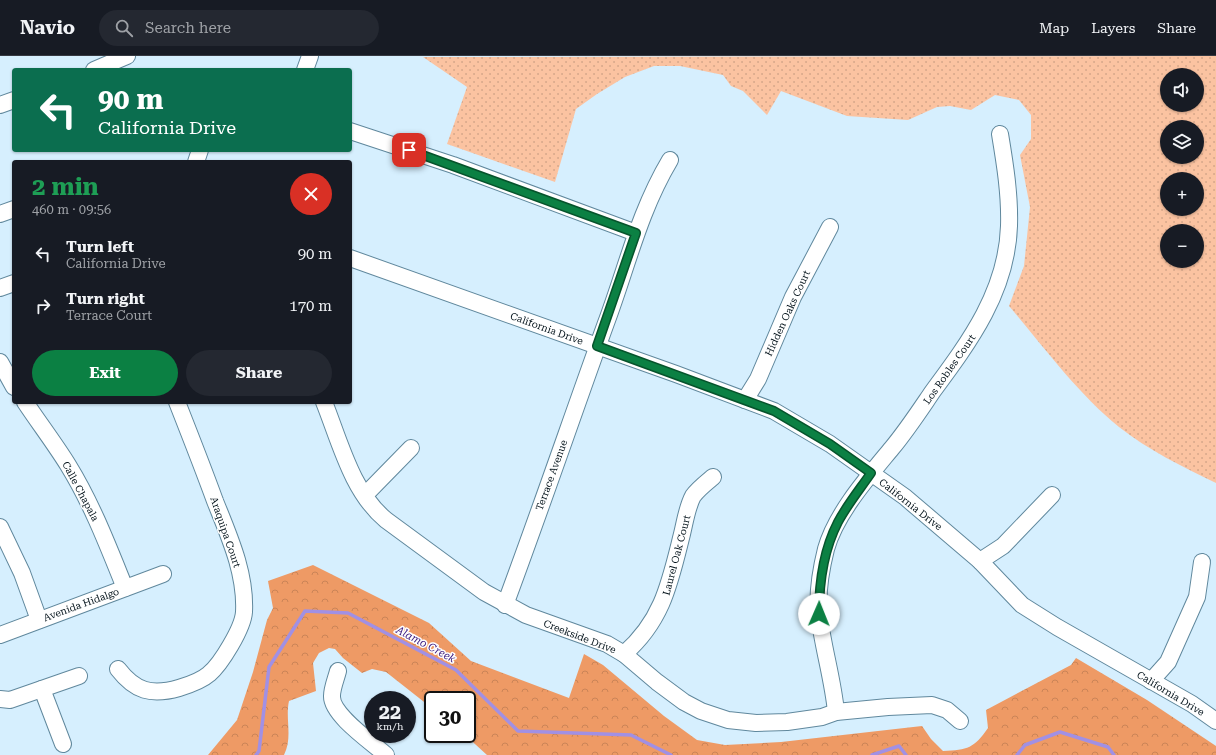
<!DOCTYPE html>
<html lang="en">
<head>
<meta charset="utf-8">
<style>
  :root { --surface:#171b24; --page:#242831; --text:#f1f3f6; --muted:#9ea1a6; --line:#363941; --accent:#0b8043 }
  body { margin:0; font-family:"Roboto Serif",serif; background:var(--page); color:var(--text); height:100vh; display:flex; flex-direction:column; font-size:15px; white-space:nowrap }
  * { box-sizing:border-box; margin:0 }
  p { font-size:13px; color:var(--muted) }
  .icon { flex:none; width:22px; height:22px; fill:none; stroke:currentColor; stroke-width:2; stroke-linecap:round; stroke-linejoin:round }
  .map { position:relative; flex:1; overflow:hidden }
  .panel { position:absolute; left:12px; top:104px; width:340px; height:244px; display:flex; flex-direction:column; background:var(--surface); border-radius:4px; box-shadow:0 1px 3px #0004 }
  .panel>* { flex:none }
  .banner { position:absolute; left:12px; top:12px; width:340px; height:84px; border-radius:4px; box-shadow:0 1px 3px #0004; background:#0b6e4f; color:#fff; overflow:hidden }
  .buttons { position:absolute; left:1160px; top:12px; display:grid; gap:8px }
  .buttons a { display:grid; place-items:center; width:44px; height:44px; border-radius:50%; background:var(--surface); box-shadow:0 1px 3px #0004; font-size:20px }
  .speed { position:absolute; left:364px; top:635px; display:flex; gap:8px; font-size:20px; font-weight:700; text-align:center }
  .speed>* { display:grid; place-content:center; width:52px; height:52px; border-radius:50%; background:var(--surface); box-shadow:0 1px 3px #0004; line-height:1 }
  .speed small { font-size:10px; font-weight:400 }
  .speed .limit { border:2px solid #111; border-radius:6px; background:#fff; color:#111 }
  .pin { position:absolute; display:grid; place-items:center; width:34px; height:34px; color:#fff; margin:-17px; border-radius:8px; box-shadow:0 2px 6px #0006 }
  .me { position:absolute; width:44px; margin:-22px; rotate:1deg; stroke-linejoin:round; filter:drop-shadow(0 0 3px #0008) }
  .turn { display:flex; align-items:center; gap:14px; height:84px; padding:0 20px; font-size:18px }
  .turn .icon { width:52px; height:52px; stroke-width:2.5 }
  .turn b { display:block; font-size:28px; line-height:34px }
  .round { display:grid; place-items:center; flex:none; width:42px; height:42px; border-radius:21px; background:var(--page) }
  .headline { display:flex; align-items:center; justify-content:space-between; height:68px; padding:0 20px }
  h1 { font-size:24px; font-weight:700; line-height:30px; color:#1e9e55 }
  .primary-button { display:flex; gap:8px; margin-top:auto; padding:8px 20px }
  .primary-button a { flex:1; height:46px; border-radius:24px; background:var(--accent); color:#fff; font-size:16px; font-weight:700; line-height:46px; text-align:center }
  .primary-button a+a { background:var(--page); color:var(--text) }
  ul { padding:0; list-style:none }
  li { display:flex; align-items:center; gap:12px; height:52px; padding:0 20px }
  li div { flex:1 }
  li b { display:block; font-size:15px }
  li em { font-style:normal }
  header { display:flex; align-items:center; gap:24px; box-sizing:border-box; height:56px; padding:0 20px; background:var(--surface); border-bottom:1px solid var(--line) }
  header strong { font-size:19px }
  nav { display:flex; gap:22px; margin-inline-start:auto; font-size:14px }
  .search { width:280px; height:36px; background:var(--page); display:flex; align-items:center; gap:10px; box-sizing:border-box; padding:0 14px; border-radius:22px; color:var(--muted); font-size:15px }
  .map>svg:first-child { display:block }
  .grass { fill:url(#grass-dots); fill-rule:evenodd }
  .forest { fill:url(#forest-crowns) }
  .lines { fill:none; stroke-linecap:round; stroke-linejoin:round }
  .stream { stroke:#a190e4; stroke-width:3.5 }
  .minor-casing { stroke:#60889d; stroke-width:18 }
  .minor { stroke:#fff; stroke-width:16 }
  .route-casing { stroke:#07532c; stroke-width:10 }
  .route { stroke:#0b8043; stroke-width:7 }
  .labels { text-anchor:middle; stroke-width:3; stroke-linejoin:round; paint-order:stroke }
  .street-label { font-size:10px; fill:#04131b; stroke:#fff }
  .water-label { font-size:11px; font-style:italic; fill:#432384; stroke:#fff }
</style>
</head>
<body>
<header>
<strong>Navio</strong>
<div class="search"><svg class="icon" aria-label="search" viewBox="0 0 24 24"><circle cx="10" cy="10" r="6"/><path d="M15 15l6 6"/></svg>Search here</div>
<nav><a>Map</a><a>Layers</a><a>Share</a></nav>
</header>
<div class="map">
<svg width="1216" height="699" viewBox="0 0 1216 699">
  <defs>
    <pattern id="grass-dots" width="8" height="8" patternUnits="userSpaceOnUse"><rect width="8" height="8" fill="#fbc3a1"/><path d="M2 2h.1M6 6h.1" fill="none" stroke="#d6a78a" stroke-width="1.8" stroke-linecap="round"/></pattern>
    <pattern id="forest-crowns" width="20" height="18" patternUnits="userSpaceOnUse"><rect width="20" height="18" fill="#ee9a65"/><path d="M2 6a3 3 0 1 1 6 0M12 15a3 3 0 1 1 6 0" fill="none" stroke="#ca8457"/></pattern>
  </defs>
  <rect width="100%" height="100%" fill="#d6effe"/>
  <path class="grass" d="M1216,0V427C1183,411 1148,394 1119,371C1078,338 1043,290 1009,250L1024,210L1030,151L1020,99L1031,83V59L1019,44L995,39L971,54L950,50L937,51L908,64L847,60L781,35L767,59L743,35L731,30L723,19L680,10H654L625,21L597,38L576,53L555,126L447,88L467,31L423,1ZM1167,19H1197V49H1167ZM1167,71H1197V101H1167ZM1167,123H1197V153H1167ZM1167,175H1197V205H1167Z"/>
  <path class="forest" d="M313,509L429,567L471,605L569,642L584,598L603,609L664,660L697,684L725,689L781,686L922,670L931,683L943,695C968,694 974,692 988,672L986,654L1071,609L1076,602L1147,644L1216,690V699H487L464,678H467V644H433V653L386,616L372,613L362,617L343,602L335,593L329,592L319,597L313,607L316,635L289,645C285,663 293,681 284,699H208L237,664L253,616L267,564L273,552L268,525Z"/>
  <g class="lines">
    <g class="stream">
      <polyline points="256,699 259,695 269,611 305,555 348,557 456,614 518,675 631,679 671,699"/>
      <polyline points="872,699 899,690 906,699"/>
      <polyline points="1017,699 1025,689 1060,676 1108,691 1114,699"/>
    </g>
    <defs>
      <g id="minor">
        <polyline points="94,14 127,0"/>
        <polyline points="305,14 310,0"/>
        <polyline points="0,49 14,44"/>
        <polyline points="350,75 453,109 636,177"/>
        <polyline points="196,106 200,94"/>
        <polyline points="0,158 14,153"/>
        <polyline points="350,202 676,318 774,355 830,388 905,441 980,505 1022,549 1057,571 1192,648 1216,665"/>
        <polyline points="0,232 14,227"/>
        <polyline points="0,306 14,331"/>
        <polyline points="745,344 758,323 793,241 830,171"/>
        <path d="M25,346C39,367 55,388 68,409C92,448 108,490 125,532"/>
        <path d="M324,346C340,386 352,436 386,464L484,536L526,559L607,588L624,598L657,626L684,646L701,655L728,664L756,667L787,666L822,661L836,656L888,651L932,649L947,654L960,665"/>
        <polyline points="365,439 411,392"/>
        <polyline points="0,471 22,517 39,564"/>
        <polyline points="980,505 1003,490 1052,439"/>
        <path d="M505,549C540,455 572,361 606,267C627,211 639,156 670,104"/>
        <polyline points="0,579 163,518"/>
        <path d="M624,598C663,564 670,526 682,478C685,466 687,451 693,440C698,433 707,426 713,421"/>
        <path d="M118,613C135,635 151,640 179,632C189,629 201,625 209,618C221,608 243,572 244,556C246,517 229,480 215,445C203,412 190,379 177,346"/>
        <path d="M338,615C336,623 332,632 332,640C331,659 373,687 386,699"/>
        <polyline points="1151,625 1168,606 1197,541 1202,506"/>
        <polyline points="42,633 63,688"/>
        <polyline points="0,643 10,644 79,620"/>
        <path d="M836,656C833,624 823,592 819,559C817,538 821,513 826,493C836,457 869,420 892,392C907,374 920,354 933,335C970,285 1007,235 1009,170C1010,139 1005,108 1000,78"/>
      </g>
    </defs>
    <use href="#minor" class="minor-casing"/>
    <use href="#minor" class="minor"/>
  </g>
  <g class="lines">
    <defs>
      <path id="route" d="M409,94L636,177L597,290L774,355L830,388L871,417C860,433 847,449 838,466C823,495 819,526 819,558"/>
    </defs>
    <use href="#route" class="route-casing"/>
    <use href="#route" class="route"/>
  </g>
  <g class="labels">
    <g class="street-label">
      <text transform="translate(787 257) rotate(-65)" y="4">Hidden Oaks Court</text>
      <text transform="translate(547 272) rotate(20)" y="4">California Drive</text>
      <text transform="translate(949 313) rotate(-55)" y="4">Los Robles Court</text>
      <text transform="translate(551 419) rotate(-70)" y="4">Terrace Avenue</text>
      <text transform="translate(81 435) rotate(62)" y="4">Calle Chapala</text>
      <text transform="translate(911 448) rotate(38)" y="4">California Drive</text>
      <text transform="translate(226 476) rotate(71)" y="4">Araquipa Court</text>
      <text transform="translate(676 499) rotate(-75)" y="4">Laurel Oak Court</text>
      <text transform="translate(81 548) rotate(-20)" y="4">Avenida Hidalgo</text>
      <text transform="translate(580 580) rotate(21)" y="4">Creekside Drive</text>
      <text transform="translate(1171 637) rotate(31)" y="4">California Drive</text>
    </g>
    <g class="water-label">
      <text transform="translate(426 588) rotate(28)" y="4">Alamo Creek</text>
    </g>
  </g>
</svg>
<div class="buttons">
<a><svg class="icon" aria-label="sound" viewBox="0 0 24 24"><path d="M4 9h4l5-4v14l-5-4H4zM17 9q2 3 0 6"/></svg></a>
<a><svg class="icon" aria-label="layers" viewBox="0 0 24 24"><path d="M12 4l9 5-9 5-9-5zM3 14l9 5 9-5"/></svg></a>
<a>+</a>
<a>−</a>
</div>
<div class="speed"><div>22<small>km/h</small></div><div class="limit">30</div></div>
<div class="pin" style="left:409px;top:94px;background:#d93025"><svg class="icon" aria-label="arrive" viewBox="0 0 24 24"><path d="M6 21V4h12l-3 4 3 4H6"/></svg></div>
<svg class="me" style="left:819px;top:558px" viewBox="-20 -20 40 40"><circle r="19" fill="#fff"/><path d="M0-13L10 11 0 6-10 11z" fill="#0b8043"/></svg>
<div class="banner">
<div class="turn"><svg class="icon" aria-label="left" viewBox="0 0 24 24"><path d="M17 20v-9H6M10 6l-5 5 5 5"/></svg><div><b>90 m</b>California Drive</div></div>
</div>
<section class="panel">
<div class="headline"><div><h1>2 min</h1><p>460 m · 09:56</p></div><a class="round" style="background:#d93025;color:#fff"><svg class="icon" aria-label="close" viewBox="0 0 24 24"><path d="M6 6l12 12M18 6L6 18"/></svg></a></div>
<ul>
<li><svg class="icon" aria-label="left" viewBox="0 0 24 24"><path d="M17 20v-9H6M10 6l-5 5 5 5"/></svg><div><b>Turn left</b><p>California Drive</p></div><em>90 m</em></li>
<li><svg class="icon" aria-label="right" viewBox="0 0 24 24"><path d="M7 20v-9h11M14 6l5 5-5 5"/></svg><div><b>Turn right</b><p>Terrace Court</p></div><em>170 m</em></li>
</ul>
<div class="primary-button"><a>Exit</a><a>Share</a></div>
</section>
</div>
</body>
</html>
